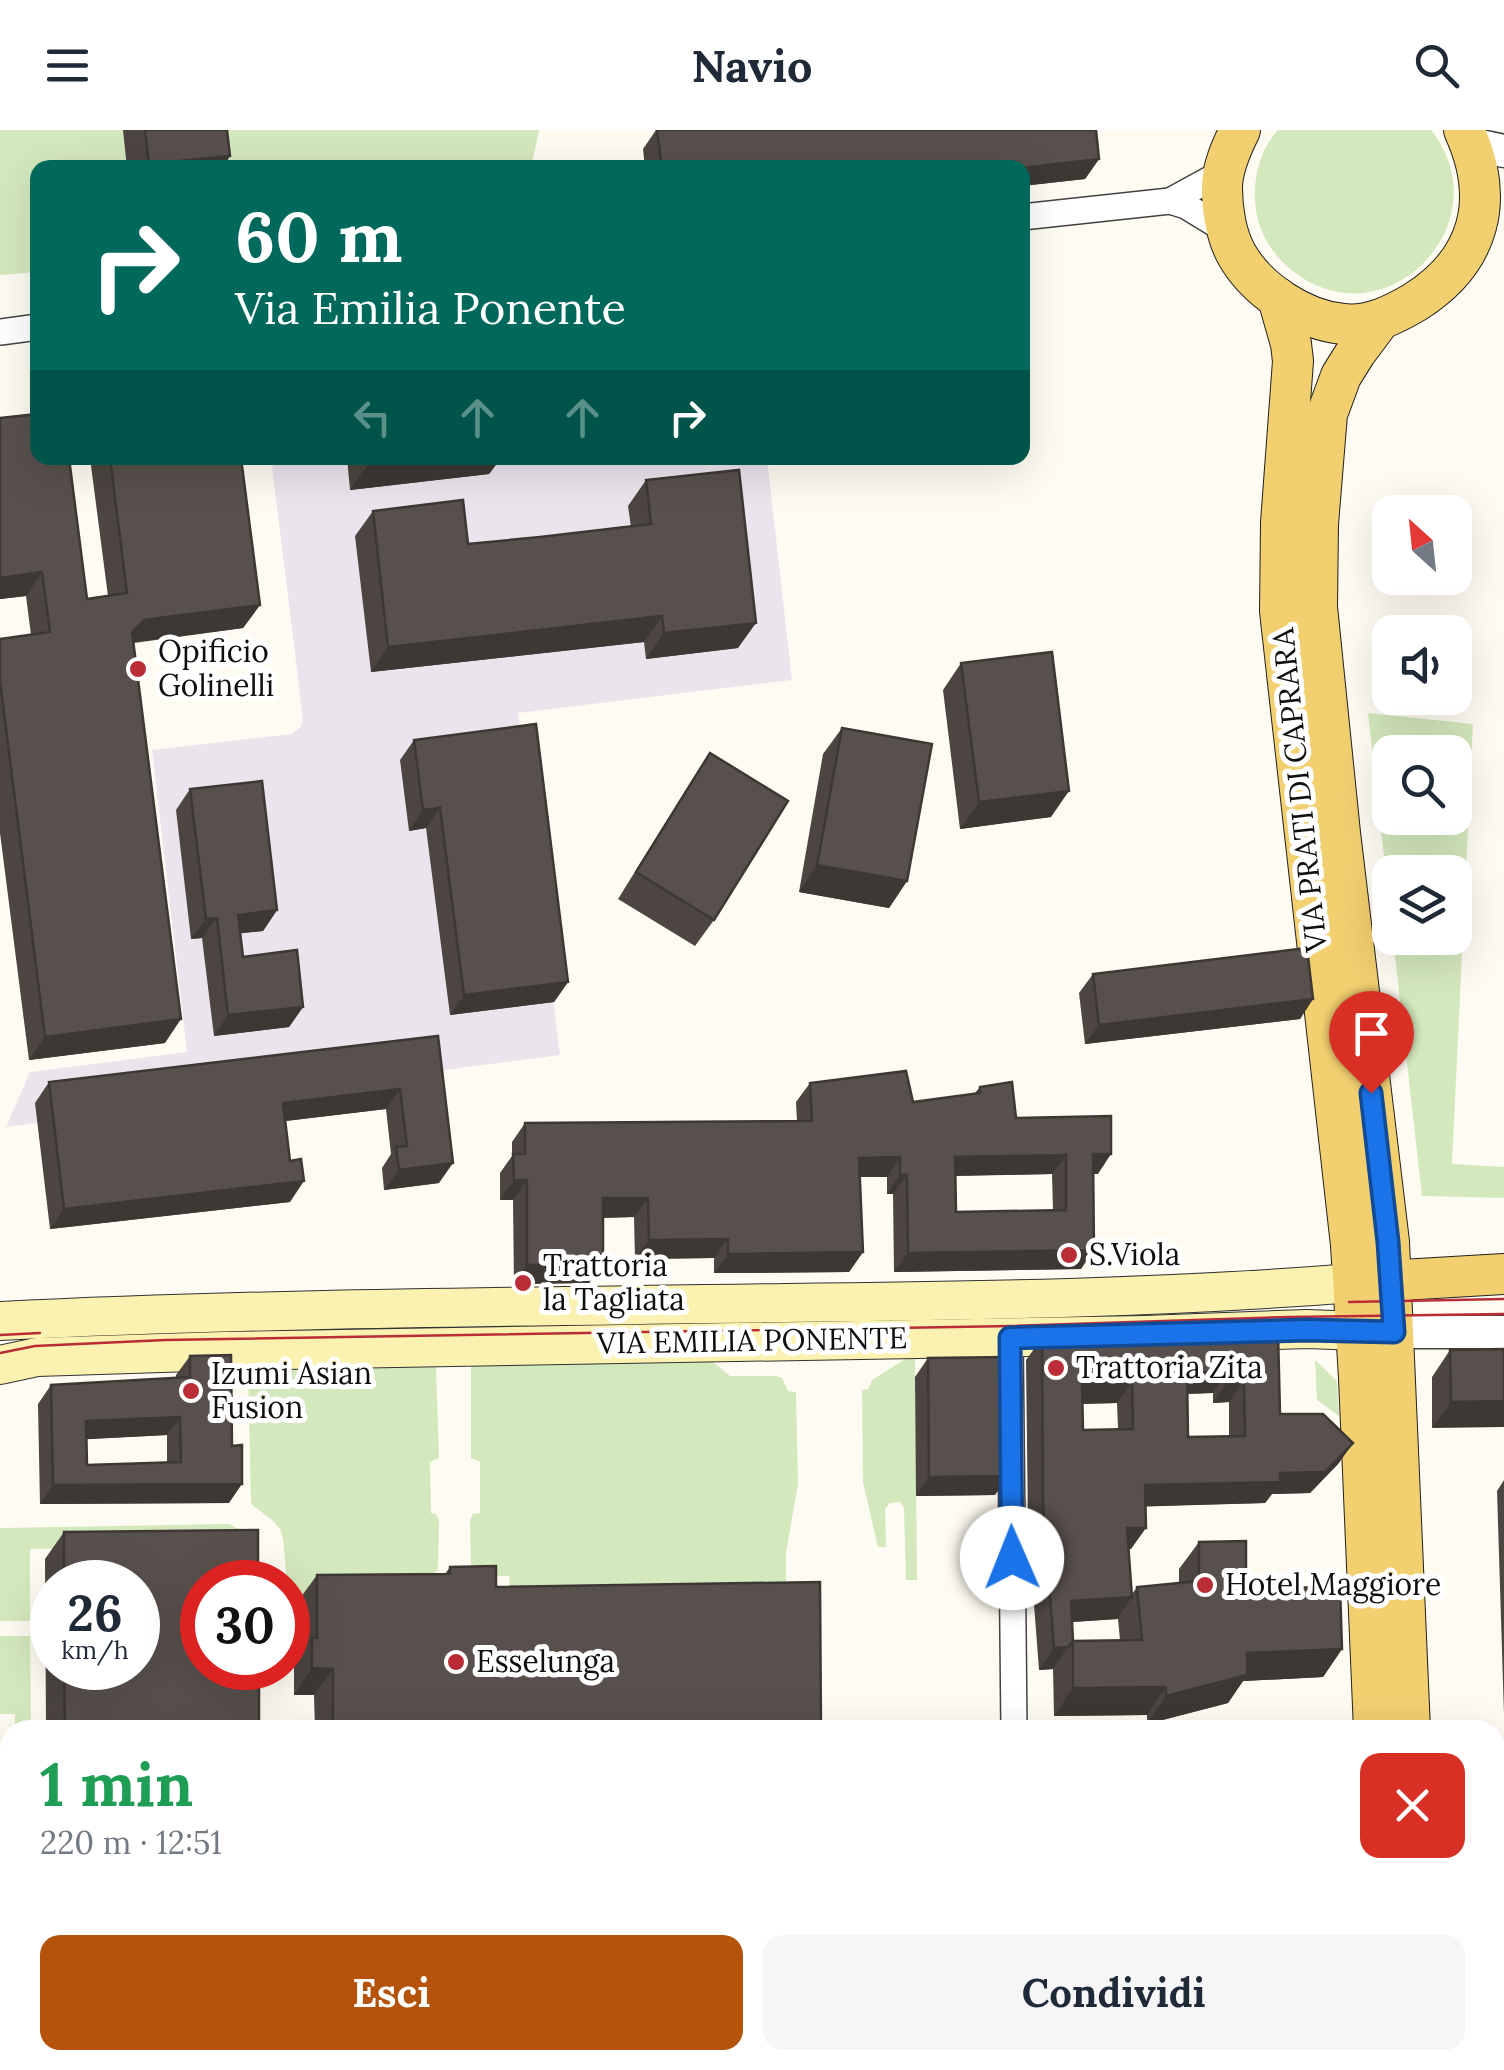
<!DOCTYPE html>
<html lang="it">
<head>
<meta charset="utf-8">
<style>
  :root { --surface:#fff; --page:#f6f6f7; --text:#1f2937; --muted:#747a83; --accent:#b45309 }
  body { margin:0; font-family:Lora,serif; background:var(--page); color:var(--text); height:100vh; display:flex; flex-direction:column; font-size:38px; white-space:nowrap }
  * { box-sizing:border-box; margin:0 }
  p { font-size:32px; color:var(--muted) }
  .icon { flex:none; width:55px; height:55px; fill:none; stroke:currentColor; stroke-width:2; stroke-linecap:round; stroke-linejoin:round }
  .map { position:relative; flex:1; overflow:hidden }
  .panel { position:absolute; left:0px; top:1590px; width:1505px; height:350px; display:flex; flex-direction:column; background:var(--surface); border-radius:30px 30px 0 0; box-shadow:0 10px 40px #0002 }
  .panel>* { flex:none }
  .banner { position:absolute; left:30px; top:30px; width:1000px; height:305px; border-radius:20px; box-shadow:0 10px 40px #0002; background:#00695c; color:#fff; overflow:hidden }
  .needle { width:65px; rotate:333deg }
  .buttons { position:absolute; left:1372px; top:365px; display:grid; gap:20px }
  .buttons a { display:grid; place-items:center; width:100px; height:100px; border-radius:20px; background:var(--surface); box-shadow:0 10px 40px #0002; font-size:50px }
  .speed { position:absolute; left:30px; top:1430px; display:flex; gap:20px; font-size:50px; font-weight:700; text-align:center }
  .speed>* { display:grid; place-content:center; width:130px; height:130px; border-radius:50%; background:var(--surface); box-shadow:0 10px 40px #0002; line-height:1 }
  .speed small { font-size:25px; font-weight:400 }
  .speed .limit { border:15px solid #d22; background:#fff; color:#111 }
  .pin { position:absolute; display:grid; place-items:center; width:85px; height:85px; color:#fff; margin:-102px -42px; border-radius:50% 50% 50% 0; rotate:-45deg; box-shadow:0 0 10px #0007 }
  .pin .icon { rotate:45deg }
  .me { position:absolute; width:110px; margin:-55px; rotate:359deg; stroke-linejoin:round; filter:drop-shadow(0 0 8px #0008) }
  .turn { display:flex; align-items:center; gap:35px; height:210px; padding:0 40px; font-size:45px }
  .turn .icon { width:130px; height:130px; stroke-width:2.5 }
  .turn b { display:block; font-size:70px; line-height:85px }
  .lanes { display:flex; align-items:center; height:95px; padding:0 40px; background:#0003; justify-content:center; gap:50px; direction:ltr }
  .lanes .off { opacity:.35 }
  .round { display:grid; place-items:center; flex:none; width:105px; height:105px; border-radius:20px; background:var(--page) }
  .head { display:flex; align-items:center; justify-content:space-between; height:170px; padding:0 40px }
  h1 { font-size:60px; font-weight:700; line-height:75px; color:#1e9e55 }
  .cta { display:flex; gap:20px; margin-top:auto; padding:20px 40px }
  .cta a { flex:1; height:115px; border-radius:20px; background:var(--accent); color:#fff; font-size:40px; font-weight:700; line-height:115px; text-align:center }
  .cta a+a { background:var(--page); color:var(--text) }
  header { display:flex; justify-content:space-between; align-items:center; height:130px; padding:0 40px; background:var(--surface); font-size:45px; font-weight:700 }
  .map>svg:first-child { display:block }
  .industrial { fill:#ece4ed }
  .green { fill:#d4e8bd; fill-rule:evenodd }
  .lines { fill:none; stroke-linecap:round; stroke-linejoin:round }
  .minor-casing { stroke:#424242; stroke-width:28 }
  .tertiary-casing { stroke:#424242; stroke-width:35 }
  .secondary-casing { stroke:#313131; stroke-width:40 }
  .primary-casing { stroke:#202020; stroke-width:42 }
  .minor { stroke:#fff; stroke-width:25 }
  .tertiary { stroke:#fff; stroke-width:32 }
  .secondary { stroke:#fbf1b0; stroke-width:38 }
  .primary { stroke:#f2cf6f; stroke-width:40 }
  .tram { stroke:#ba2d37; stroke-width:2.5 }
  .wall { fill:#4c4541; fill-rule:evenodd }
  .shaded-wall { fill:#3e3835 }
  .building { fill:#58504c; stroke:#3e3835; stroke-width:2.5; fill-rule:evenodd }
  .route-casing { stroke:#114b97; stroke-width:25 }
  .route { stroke:#1a73e8; stroke-width:18 }
  .poi-dot { fill:#ba2d37; stroke:#fff; stroke-width:4 }
  .labels { text-anchor:middle; stroke-width:10; stroke-linejoin:round; paint-order:stroke }
  .poi-label { font-size:30px; fill:#0f0f0f; stroke:#fff; text-anchor:start }
  .street-label { font-size:30px; fill:#0f0f0f; stroke:#fff }
</style>
</head>
<body>
<header><svg class="icon" aria-label="menu" viewBox="0 0 24 24"><path d="M4 6h16M4 12h16M4 18h16"/></svg>Navio<svg class="icon" aria-label="search" viewBox="0 0 24 24"><circle cx="10" cy="10" r="6"/><path d="M15 15l6 6"/></svg></header>
<div class="map">
<svg width="1504" height="1940" viewBox="0 0 1504 1940">
  <rect width="100%" height="100%" fill="#fefcf2"/>
  <polygon class="industrial" points="271,328 767,328 792,550 518,583 560,925 6,997 30,942 187,922 152,620 292,604 301,597 303,589"/>
  <g class="green">
    <polygon points="0,0 539,0 539,1 531,37 38,38 37,142 0,145"/>
    <path d="M1278,0H1431C1504,92 1386,213 1294,142C1276,128 1262,109 1257,86C1251,56 1257,23 1278,0Z"/>
    <path d="M1368,583L1473,594L1452,1034L1504,1037V1068L1422,1066L1393,808H1455V742H1390V780ZM1390,622H1455V688H1390Z"/>
    <polygon points="910,1226 915,1226 917,1450 906,1450 904,1378 900,1372 890,1373 885,1379 886,1417 878,1417 863,1352 862,1260 868,1259 872,1250"/>
    <polygon points="1315,1230 1337,1251 1339,1286 1317,1270"/>
    <polygon points="712,1231 730,1246 776,1246 782,1248 788,1261 796,1262 798,1354 786,1423 786,1458 510,1462 509,1446 481,1446 471,1440 470,1390 473,1384 480,1383 480,1332 471,1328 471,1235"/>
    <polygon points="436,1236 439,1328 430,1332 431,1383 436,1384 439,1390 438,1440 409,1465 288,1466 283,1409 280,1399 272,1390 251,1374 248,1239"/>
    <polygon points="229,1394 247,1403 246,1416 30,1419 30,1491 0,1491 0,1398"/>
    <polygon points="0,1506 30,1506 31,1600 15,1600 15,1584 0,1584"/>
    <rect x="472" y="1930" width="531" height="10"/>
  </g>
  <g class="lines">
    <defs>
      <g id="minor">
        <polyline points="1170,71 1186,76 1227,101"/>
        <polyline points="1022,87 1170,71 1225,41"/>
        <polyline points="0,202 38,197"/>
        <polyline points="1010,1208 1014,1600"/>
        <polyline points="0,1877 10,1876"/>
        <polyline points="37,1930 37,1940"/>
        <polyline points="1024,1930 1024,1940"/>
      </g>
      <g id="tertiary">
        <polyline points="1471,14 1504,21"/>
        <polyline points="1394,1202 1504,1202"/>
      </g>
      <g id="secondary">
        <path d="M0,1191C262,1178 524,1177 786,1173C975,1171 1164,1168 1353,1153"/>
        <polyline points="0,1235 37,1227 224,1221 1144,1205 1307,1199 1386,1202"/>
      </g>
      <g id="primary">
        <path d="M1240,0C1231,18 1222,38 1222,58C1222,79 1226,106 1237,125C1257,160 1302,190 1343,194C1369,197 1393,185 1415,172C1480,131 1496,70 1464,0"/>
        <polyline points="1278,168 1291,214 1293,231 1281,393 1280,481 1351,1115 1359,1248 1374,1600"/>
        <polyline points="1380,190 1356,222 1341,246 1327,284 1318,394 1317,477 1340,703 1389,1112 1410,1600"/>
        <polyline points="1367,1152 1504,1144"/>
        <polyline points="1454,1930 1456,1940"/>
        <polyline points="1492,1930 1494,1940"/>
      </g>
    </defs>
    <use href="#minor" class="minor-casing"/>
    <use href="#tertiary" class="tertiary-casing"/>
    <use href="#secondary" class="secondary-casing"/>
    <use href="#primary" class="primary-casing"/>
    <use href="#minor" class="minor"/>
    <use href="#tertiary" class="tertiary"/>
    <use href="#secondary" class="secondary"/>
    <use href="#primary" class="primary"/>
    <g class="tram">
      <polyline points="1349,1172 1504,1169"/>
      <polyline points="0,1205 40,1203"/>
      <polyline points="0,1223 35,1216 165,1210 1012,1196 1289,1187 1504,1184"/>
    </g>
  </g>
  <g class="wall">
    <polygon points="123,0 227,0 230,26 222,38 127,38"/>
    <polygon points="656,0 1096,0 1099,29 1085,49 1022,56 1022,38 645,38 643,19"/>
    <polygon points="0,288 87,469 108,466 90,328 241,328 260,475 243,498 134,513 165,913 29,930 0,703 0,509 31,505 26,466 0,469"/>
    <polygon points="347,328 501,328 489,344 350,360"/>
    <polygon points="646,350 738,518 646,529 644,512 371,542 355,406 373,381 468,414 631,397 628,376"/>
    <polygon points="961,533 1051,687 960,699 943,560"/>
    <polygon points="842,598 907,751 889,778 799,762 823,624"/>
    <polygon points="414,610 568,852 554,872 450,885 426,698 409,701 400,630"/>
    <polygon points="710,623 714,790 695,816 618,769 692,650"/>
    <polygon points="190,659 277,780 263,801 240,803 243,827 303,877 289,897 214,906 202,808 191,809 176,680"/>
    <polygon points="1093,844 1313,869 1300,889 1085,914 1079,863"/>
    <polygon points="438,906 439,1053 384,1060 382,1038 391,1024 386,979 285,991 290,1072 50,1099 35,973 49,952"/>
    <path d="M810,953L913,972L975,963L980,957L1016,988L1098,1044H1093L1081,1139L894,1142L893,1064H887V1047H860L863,1122L849,1142L714,1143V1128L635,1129L634,1087L603,1088V1134L589,1153L514,1154L513,1070H500V1043L512,1026V1012L525,993L797,991L796,972ZM1052,1044L1053,1080L956,1082L955,1046Z"/>
    <path d="M1278,1202L1280,1284L1353,1313L1338,1334L1310,1363L1272,1364L1265,1373L1145,1376L1131,1419H1129L1132,1464L1137,1457L1179,1453V1439L1199,1412L1246,1460L1342,1519L1323,1547L1243,1551L1228,1573L1147,1594V1585L1054,1586L1053,1539L1039,1540L1028,1396L1026,1230L1042,1208ZM1213,1263V1273L1229,1272V1306L1188,1307L1187,1264ZM1117,1273L1118,1299L1083,1300V1274ZM1118,1489L1120,1510L1073,1511L1072,1492Z"/>
    <polygon points="1504,1219 1432,1298 1432,1247 1450,1220"/>
    <path d="M190,1226L229,1373L40,1374L38,1274L51,1255L176,1248V1245ZM167,1305V1332L87,1335L86,1309Z"/>
    <polygon points="928,1228 995,1365 916,1366 915,1247"/>
    <polygon points="1504,1350 1504,1584 1497,1361"/>
    <path d="M258,1400V1452H202V1538H259V1600H46L45,1429L64,1402ZM52,1452H138V1538H52Z"/>
    <polygon points="450,1437 496,1457 821,1600 315,1600 314,1565 294,1565 294,1534 298,1528 298,1471 317,1445 445,1444"/>
    <polygon points="90,1930 297,1930 297,1940 83,1940"/>
    <rect x="1048" y="1930" width="187" height="10"/>
  </g>
  <g class="shaded-wall">
    <polygon points="230,26 222,38 146,38 149,34"/>
    <polygon points="1099,29 1085,49 1022,56 1022,38"/>
    <polygon points="416,328 501,328 489,344 350,360 369,333"/>
    <polygon points="580,328 621,328 577,332"/>
    <polygon points="42,442 26,466 0,469 0,448"/>
    <polygon points="260,475 243,498 128,513 132,502 144,490"/>
    <polygon points="662,486 644,512 371,542 388,517"/>
    <polygon points="756,493 738,518 646,529 664,503"/>
    <polygon points="1069,661 1051,687 960,699 979,672"/>
    <polygon points="440,678 426,698 409,701 423,680"/>
    <polygon points="817,735 907,751 889,778 799,762"/>
    <polygon points="277,780 263,801 224,805 238,785"/>
    <polygon points="217,788 202,808 191,809 206,789"/>
    <polygon points="568,852 554,872 450,885 464,865"/>
    <polygon points="1313,869 1300,889 1085,914 1099,895"/>
    <polygon points="303,877 289,897 214,906 228,885"/>
    <polygon points="181,889 165,913 29,930 45,907"/>
    <polygon points="400,959 386,979 269,993 283,973"/>
    <polygon points="1093,1024 1111,1024 1098,1044 1079,1044"/>
    <polygon points="1066,1025 1052,1044 942,1046 955,1027"/>
    <polygon points="900,1027 887,1047 846,1047 859,1028"/>
    <polygon points="453,1033 439,1053 384,1060 399,1040"/>
    <polygon points="900,1045 907,1045 893,1064 887,1064"/>
    <polygon points="514,1050 527,1050 513,1070 500,1070"/>
    <polygon points="304,1051 290,1072 50,1099 64,1079"/>
    <polygon points="603,1068 648,1068 634,1087 589,1088"/>
    <polygon points="728,1109 714,1128 635,1129 649,1110"/>
    <polygon points="1094,1120 1081,1139 894,1142 908,1123"/>
    <polygon points="863,1122 849,1142 714,1143 728,1124"/>
    <polygon points="603,1134 589,1153 514,1154 527,1135"/>
    <polygon points="1228,1241 1213,1263 1172,1264 1187,1243"/>
    <polygon points="1228,1251 1244,1251 1229,1272 1213,1273"/>
    <polygon points="1132,1252 1117,1273 1067,1274 1082,1253"/>
    <polygon points="1504,1271 1504,1297 1432,1298 1451,1272"/>
    <polygon points="180,1287 167,1305 73,1310 86,1291"/>
    <polygon points="1353,1313 1338,1334 1310,1363 1272,1364 1265,1373 1130,1377 1145,1355 1280,1343"/>
    <polygon points="1009,1346 995,1365 916,1366 929,1347"/>
    <polygon points="242,1354 229,1373 40,1374 53,1355"/>
    <polygon points="1127,1398 1146,1398 1131,1419 1112,1419"/>
    <polygon points="1132,1467 1117,1489 1056,1493 1071,1471"/>
    <polygon points="1068,1517 1053,1539 1039,1540 1054,1518"/>
    <polygon points="1342,1519 1323,1547 1243,1551 1228,1573 1147,1594 1166,1566 1247,1523"/>
    <polygon points="312,1538 333,1539 314,1565 294,1565"/>
    <polygon points="1166,1557 1147,1585 1054,1586 1073,1558"/>
    <polygon points="2,1789 10,1789 10,1826 0,1827 0,1792"/>
  </g>
  <g class="building">
    <polygon points="145,0 227,0 230,26 149,34"/>
    <polygon points="657,0 1096,0 1099,29 1022,38 662,38"/>
    <polygon points="38,284 38,328 69,328 87,469 127,463 110,328 241,328 260,475 144,490 132,502 181,889 45,907 0,551 0,509 50,502 42,442 0,448 0,288"/>
    <polygon points="368,328 416,328 369,333"/>
    <polygon points="739,340 756,493 664,503 662,486 388,517 373,381 463,370 468,414 540,407 651,394 646,350"/>
    <polygon points="1052,522 1069,661 979,672 961,533"/>
    <polygon points="536,594 568,852 464,865 440,678 423,680 414,610"/>
    <polygon points="842,598 932,614 907,751 817,735"/>
    <polygon points="710,623 788,671 714,790 636,742"/>
    <polygon points="262,651 277,780 238,785 243,827 297,820 303,877 228,885 217,788 206,789 190,659"/>
    <polygon points="1307,818 1313,869 1099,895 1093,844"/>
    <polygon points="438,906 453,1033 399,1040 396,1017 407,1016 400,959 283,973 290,1031 301,1029 304,1051 64,1079 49,952"/>
    <path d="M906,941L913,972L980,963V957L1012,952L1016,988L1111,986V1024H1093L1094,1120L908,1123L907,1045H900V1027L859,1028L863,1122L728,1124V1109L649,1110L648,1068H603V1134L527,1135V1050H514L513,1024H525V993L812,991L810,953ZM1066,1025V1080L956,1082L955,1027Z"/>
    <path d="M1278,1202L1280,1284H1323L1353,1313L1325,1342L1280,1343V1352L1145,1355L1146,1398H1127L1132,1467L1071,1471L1073,1511L1068,1517L1054,1518L1043,1374L1042,1208ZM1228,1241V1251H1244L1245,1306L1188,1307L1187,1243ZM1132,1252L1133,1299L1083,1300L1082,1253Z"/>
    <polygon points="1504,1219 1504,1271 1451,1272 1450,1220"/>
    <path d="M231,1225L232,1316L242,1315V1354L53,1355L51,1255L190,1247V1226ZM180,1287L181,1332L87,1335L86,1291Z"/>
    <polygon points="1008,1227 1009,1346 929,1347 928,1228"/>
    <polygon points="258,1400 258,1452 202,1452 202,1538 259,1538 259,1600 65,1600 64,1538 138,1538 138,1452 64,1452 64,1402"/>
    <polygon points="1246,1411 1246,1460 1340,1456 1342,1519 1247,1523 1247,1545 1166,1566 1166,1557 1073,1558 1073,1511 1142,1510 1137,1457 1199,1451 1199,1412"/>
    <polygon points="496,1436 496,1457 820,1452 821,1600 333,1600 333,1539 312,1538 312,1508 317,1508 317,1445 450,1444 450,1437"/>
    <polygon points="0,1727 10,1727 10,1789 2,1789 0,1787"/>
    <rect x="107" y="1930" width="190" height="10"/>
    <rect x="1062" y="1930" width="173" height="10"/>
    <polygon points="1296,1930 1330,1930 1330,1940 1290,1940 1290,1934 1296,1933"/>
  </g>
  <g class="lines">
    <defs>
      <polyline id="route" points="1012,1428 1010,1208 1307,1200 1394,1202 1388,1112 1371,963"/>
    </defs>
    <use href="#route" class="route-casing"/>
    <use href="#route" class="route"/>
  </g>
  <g class="poi-dot">
    <circle cx="138" cy="539" r="10"/>
    <circle cx="1069" cy="1125" r="10"/>
    <circle cx="523" cy="1153" r="10"/>
    <circle cx="1056" cy="1238" r="10"/>
    <circle cx="191" cy="1261" r="10"/>
    <circle cx="1205" cy="1455" r="10"/>
    <circle cx="456" cy="1532" r="10"/>
  </g>
  <g class="labels">
    <g class="poi-label">
      <text x="158" y="532">Opificio<tspan x="158" dy="34">Golinelli</tspan></text>
      <text x="1089" y="1135">S.Viola</text>
      <text x="543" y="1146">Trattoria<tspan x="543" dy="34">la Tagliata</tspan></text>
      <text x="1076" y="1248">Trattoria Zita</text>
      <text x="211" y="1254">Izumi Asian<tspan x="211" dy="34">Fusion</tspan></text>
      <text x="1225" y="1465">Hotel Maggiore</text>
      <text x="476" y="1542">Esselunga</text>
    </g>
    <g class="street-label">
      <text transform="translate(1300 660) rotate(-96)" y="10">VIA PRATI DI CAPRARA</text>
      <text transform="translate(752 1211) rotate(-1)" y="10">VIA EMILIA PONENTE</text>
    </g>
  </g>
</svg>
<div class="buttons">
<a><svg class="needle" viewBox="-14 -14 28 28"><path d="M0-13l5 13h-10z" fill="#e53935"/><path d="M0 13l5-13h-10z" fill="#747a83"/></svg></a>
<a><svg class="icon" aria-label="sound" viewBox="0 0 24 24"><path d="M4 9h4l5-4v14l-5-4H4zM17 9q2 3 0 6"/></svg></a>
<a><svg class="icon" aria-label="search" viewBox="0 0 24 24"><circle cx="10" cy="10" r="6"/><path d="M15 15l6 6"/></svg></a>
<a><svg class="icon" aria-label="layers" viewBox="0 0 24 24"><path d="M12 4l9 5-9 5-9-5zM3 14l9 5 9-5"/></svg></a>
</div>
<div class="speed"><div>26<small>km/h</small></div><div class="limit">30</div></div>
<div class="pin" style="left:1371px;top:963px;background:#d93025"><svg class="icon" aria-label="arrive" viewBox="0 0 24 24"><path d="M6 21V4h12l-3 4 3 4H6"/></svg></div>
<svg class="me" style="left:1012px;top:1428px" viewBox="-20 -20 40 40"><circle r="19" fill="#fff"/><path d="M0-13L10 11 0 6-10 11z" fill="#1a73e8"/></svg>
<div class="banner">
<div class="turn"><svg class="icon" aria-label="right" viewBox="0 0 24 24"><path d="M7 20v-9h11M14 6l5 5-5 5"/></svg><div><b>60 m</b>Via Emilia Ponente</div></div>
<div class="lanes"><svg class="icon off" aria-label="left" viewBox="0 0 24 24"><path d="M17 20v-9H6M10 6l-5 5 5 5"/></svg><svg class="icon off" aria-label="ahead" viewBox="0 0 24 24"><path d="M12 20V5M6 11l6-6 6 6"/></svg><svg class="icon off" aria-label="ahead" viewBox="0 0 24 24"><path d="M12 20V5M6 11l6-6 6 6"/></svg><svg class="icon" aria-label="right" viewBox="0 0 24 24"><path d="M7 20v-9h11M14 6l5 5-5 5"/></svg></div>
</div>
<section class="panel">
<div class="head"><div><h1>1 min</h1><p>220 m · 12:51</p></div><a class="round" style="background:#d93025;color:#fff"><svg class="icon" aria-label="close" viewBox="0 0 24 24"><path d="M6 6l12 12M18 6L6 18"/></svg></a></div>
<div class="cta"><a>Esci</a><a>Condividi</a></div>
</section>
</div>
</body>
</html>
